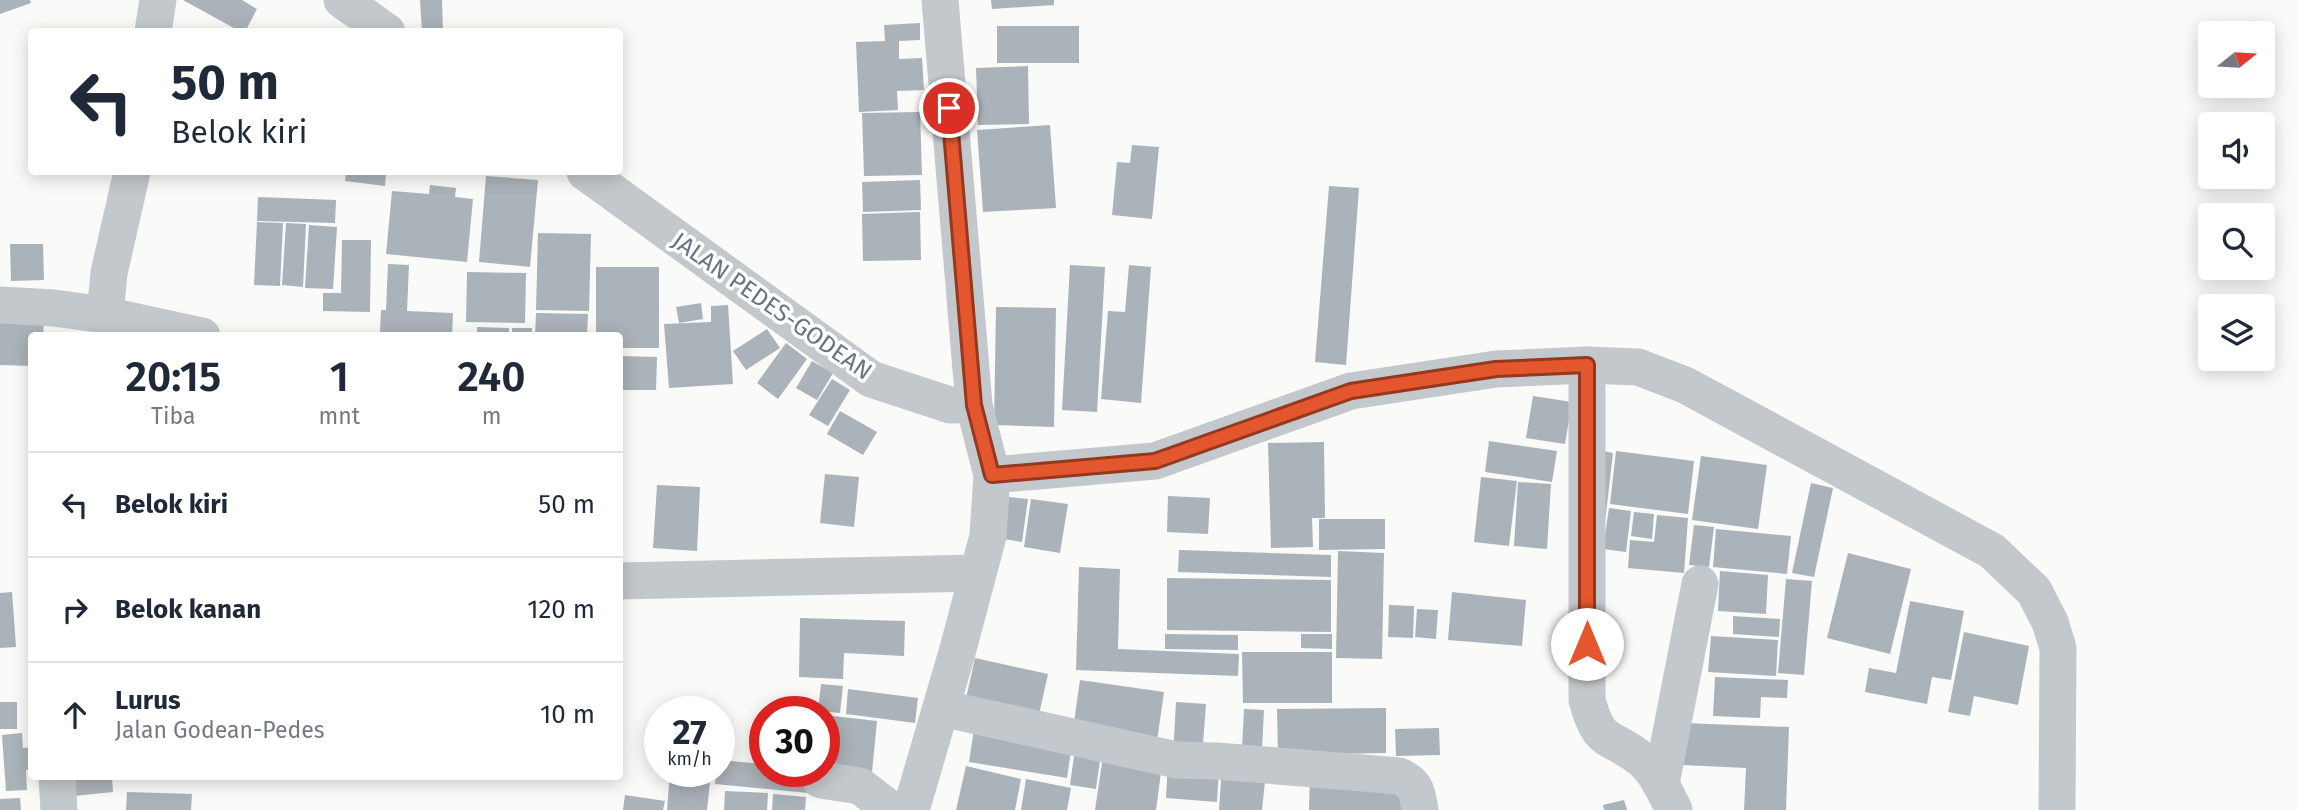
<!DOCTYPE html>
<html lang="id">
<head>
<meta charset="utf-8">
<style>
  :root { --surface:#fff; --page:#f6f6f7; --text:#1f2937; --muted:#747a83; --line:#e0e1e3 }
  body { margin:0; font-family:"Fira Sans",sans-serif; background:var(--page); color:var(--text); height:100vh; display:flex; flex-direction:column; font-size:26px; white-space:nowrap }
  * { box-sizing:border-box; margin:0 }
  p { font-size:23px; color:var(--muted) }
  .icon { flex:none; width:38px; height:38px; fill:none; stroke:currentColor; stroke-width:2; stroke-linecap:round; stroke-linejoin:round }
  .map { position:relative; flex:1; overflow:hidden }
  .panel { position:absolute; left:28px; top:332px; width:595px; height:448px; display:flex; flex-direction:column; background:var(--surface); border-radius:7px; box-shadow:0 4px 18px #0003 }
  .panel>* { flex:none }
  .guide { position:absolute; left:28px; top:28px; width:595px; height:147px; border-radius:7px; box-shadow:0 4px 18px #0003; background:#fff; color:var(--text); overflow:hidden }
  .needle { width:46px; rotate:72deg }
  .fabs { position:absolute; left:2198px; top:21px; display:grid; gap:14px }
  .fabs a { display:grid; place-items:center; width:77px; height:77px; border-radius:7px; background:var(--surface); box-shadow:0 4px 18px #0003; font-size:35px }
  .speed { position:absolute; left:644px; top:696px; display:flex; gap:14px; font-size:35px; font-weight:700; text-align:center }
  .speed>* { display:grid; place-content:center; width:91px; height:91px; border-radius:50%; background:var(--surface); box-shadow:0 4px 18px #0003; line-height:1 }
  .speed small { font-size:18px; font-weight:400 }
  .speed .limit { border:10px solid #d22; background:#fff; color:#111 }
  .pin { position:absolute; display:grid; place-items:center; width:60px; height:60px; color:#fff; margin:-30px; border:4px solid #fff; border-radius:50%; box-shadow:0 2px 7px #0007 }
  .me { position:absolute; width:77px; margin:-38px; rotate:0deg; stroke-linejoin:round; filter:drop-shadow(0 0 5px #0008) }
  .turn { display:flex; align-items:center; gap:24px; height:147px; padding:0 28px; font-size:32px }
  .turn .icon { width:91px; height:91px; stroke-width:2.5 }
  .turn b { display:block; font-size:49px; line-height:60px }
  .eta { display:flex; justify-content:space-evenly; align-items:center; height:119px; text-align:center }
  .eta b { font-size:42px; font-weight:600; line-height:49px }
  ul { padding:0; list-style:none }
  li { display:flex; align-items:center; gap:21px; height:105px; padding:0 28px; border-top:2px solid var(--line) }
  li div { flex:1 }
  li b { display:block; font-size:26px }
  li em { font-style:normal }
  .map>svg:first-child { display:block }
  .building { fill:#aab3b9 }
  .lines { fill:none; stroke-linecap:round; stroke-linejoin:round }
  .minor { stroke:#c3c8cc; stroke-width:37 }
  .route-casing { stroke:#94391e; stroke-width:18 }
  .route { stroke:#e4572e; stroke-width:12 }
  .labels { text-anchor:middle; stroke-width:7; stroke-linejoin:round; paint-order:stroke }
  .street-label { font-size:24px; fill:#657683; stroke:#fff }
</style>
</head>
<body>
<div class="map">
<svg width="2297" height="810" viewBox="0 0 2297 810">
  <rect width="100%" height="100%" fill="#fafaf8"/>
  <g class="building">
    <polygon points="0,0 30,0 31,3 0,14"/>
    <polygon points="183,0 242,0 257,9 245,32 241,32"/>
    <polygon points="420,0 442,0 443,31 422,32"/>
    <polygon points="991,0 1054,0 1054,5 992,9"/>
    <polygon points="920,23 920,40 899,41 899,59 922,58 924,90 897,91 898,110 859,112 856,42 885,41 884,25"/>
    <rect x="997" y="26" width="82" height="37"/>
    <polygon points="1028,66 1029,124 978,125 976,68"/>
    <polygon points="920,112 922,175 864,176 862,113"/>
    <polygon points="1050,125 1056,208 983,212 977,130"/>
    <polygon points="1132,145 1159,147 1152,219 1112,215 1117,162 1130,163"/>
    <polygon points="346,172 386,172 385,186 345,181"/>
    <polygon points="486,176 538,180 530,267 479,262"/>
    <polygon points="920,180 921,210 863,212 862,182"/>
    <polygon points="430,185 456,188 455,197 473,199 467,262 386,254 392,191 429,194"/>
    <polygon points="1329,186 1359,188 1346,365 1315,362"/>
    <polygon points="258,197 336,200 335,223 257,221"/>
    <polygon points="920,212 921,260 863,261 862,214"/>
    <polygon points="257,222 283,223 280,286 254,285"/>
    <polygon points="286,223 306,224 303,287 282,285"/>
    <polygon points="309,225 337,227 333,289 305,288"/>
    <polygon points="538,233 591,234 589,311 536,310"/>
    <polygon points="342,240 371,240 370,312 323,311 323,293 341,293"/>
    <polygon points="10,244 43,244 44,280 11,281"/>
    <polygon points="388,264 409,265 407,311 453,313 452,335 380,332 381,310 386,310"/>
    <polygon points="1070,265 1105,267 1097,412 1062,410"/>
    <polygon points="1129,265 1151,267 1141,403 1101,399 1108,311 1125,312"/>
    <polygon points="596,267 659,267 659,348 620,348 620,336 596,336"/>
    <polygon points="467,272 526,273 525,323 466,322"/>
    <polygon points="701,303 703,319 679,323 676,307"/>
    <polygon points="728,305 733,384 669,388 664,324 711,322 711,306"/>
    <polygon points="996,307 1056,308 1054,427 994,425"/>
    <polygon points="536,313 588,314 587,336 535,336"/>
    <polygon points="0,318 44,319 43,336 32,336 32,366 0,365"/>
    <polygon points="477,327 509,328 509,336 477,336"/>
    <rect x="512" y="328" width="20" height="8"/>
    <polygon points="767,329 780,348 746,370 733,351"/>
    <polygon points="786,343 807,359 778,399 757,383"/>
    <polygon points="620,356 657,357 656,390 620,390"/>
    <polygon points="812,361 833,373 817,400 796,388"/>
    <polygon points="832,379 850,390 828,426 809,415"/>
    <polygon points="1533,396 1572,402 1565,444 1526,438"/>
    <polygon points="840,411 877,432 863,455 827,434"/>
    <polygon points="1489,441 1557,451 1552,482 1485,472"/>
    <polygon points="1324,442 1325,518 1312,518 1313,547 1271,548 1268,443"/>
    <polygon points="1603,451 1613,453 1602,548"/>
    <polygon points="1616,451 1694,461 1688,514 1610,504"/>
    <polygon points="1701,456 1767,465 1758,529 1692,520"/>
    <polygon points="825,474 859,477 854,527 820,523"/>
    <polygon points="1481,477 1517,481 1509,546 1474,542"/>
    <polygon points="1518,482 1551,484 1547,549 1514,546"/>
    <polygon points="1811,483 1833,488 1814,577 1792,573"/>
    <polygon points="657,485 700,487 697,551 653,548"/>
    <polygon points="1168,496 1210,498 1208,534 1167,532"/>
    <polygon points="1009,497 1028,499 1022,542 1003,539"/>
    <polygon points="1031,499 1068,504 1060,553 1024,547"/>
    <polygon points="1609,508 1631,511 1626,552 1603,549"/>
    <polygon points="1634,512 1654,514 1652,539 1631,536"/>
    <polygon points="1657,515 1688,518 1684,573 1628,568 1630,540 1654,542"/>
    <polygon points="1319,519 1385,519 1385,549 1319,550"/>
    <polygon points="1694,525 1714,527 1709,567 1689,565"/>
    <polygon points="1716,529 1791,536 1787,574 1713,567"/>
    <polygon points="1179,550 1331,555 1331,577 1178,572"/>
    <polygon points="1338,551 1384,553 1382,659 1336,658"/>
    <polygon points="1848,553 1911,569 1890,654 1827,638"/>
    <polygon points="1079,567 1120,569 1118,649 1239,654 1238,676 1076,670"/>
    <polygon points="1720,571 1768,575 1766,614 1718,611"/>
    <polygon points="1167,578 1331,580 1331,632 1167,630"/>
    <polygon points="1786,579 1812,581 1804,675 1778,673"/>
    <polygon points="12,592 16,647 0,648 0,593"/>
    <polygon points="1452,592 1526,600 1522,646 1448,640"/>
    <polygon points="1910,601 1964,611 1951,680 1932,677 1927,704 1865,692 1869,668 1896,673"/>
    <polygon points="1389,605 1414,606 1413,638 1388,637"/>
    <polygon points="1417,609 1438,610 1436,639 1415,637"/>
    <polygon points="1733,616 1780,619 1779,637 1733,634"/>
    <polygon points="800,618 905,621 904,656 844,653 843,679 799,677"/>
    <polygon points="1964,632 2029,646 2018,705 1974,696 1970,716 1948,712"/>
    <polygon points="1165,634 1238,635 1238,650 1165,649"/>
    <polygon points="1301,634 1332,634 1332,649 1301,648"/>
    <polygon points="1711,636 1778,640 1776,676 1708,672"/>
    <polygon points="1242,652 1332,652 1332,703 1243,703"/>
    <polygon points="975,658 1048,674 1038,719 965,703"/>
    <polygon points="1715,677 1788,680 1787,698 1761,697 1760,718 1713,716"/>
    <polygon points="1080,680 1164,692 1157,741 1073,729"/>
    <polygon points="821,684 843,686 840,713 818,711"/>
    <polygon points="848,689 918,698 915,723 846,714"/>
    <rect x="0" y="702" width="17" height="27"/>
    <polygon points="1176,702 1206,704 1202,757 1173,755"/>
    <polygon points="1386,708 1386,753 1278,755 1277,709"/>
    <polygon points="1244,709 1264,710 1262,750 1242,749"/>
    <polygon points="824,715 877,721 872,772 824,767"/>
    <polygon points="1684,723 1789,727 1786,810 1744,810 1746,768 1682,765"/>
    <polygon points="1439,728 1440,755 1396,756 1395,729"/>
    <polygon points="974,729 1072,744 1067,778 969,762"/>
    <polygon points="22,733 23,748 32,747 32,770 26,770 27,790 6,791 2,735"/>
    <polygon points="1075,749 1101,753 1096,789 1070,785"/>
    <polygon points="1103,756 1162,765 1156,810 1095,810"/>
    <polygon points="719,760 765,764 765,772 810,772 808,793 715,784 716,772 719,772"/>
    <polygon points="1168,763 1219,768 1217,802 1166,798"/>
    <polygon points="966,766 1021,779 1015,810 956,810"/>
    <polygon points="1222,768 1266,772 1262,810 1219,810"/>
    <polygon points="670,772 711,772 707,810 667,810"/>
    <polygon points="1310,776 1406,780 1405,810 1309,810"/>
    <polygon points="71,777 112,777 113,792 74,796"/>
    <polygon points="1026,779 1071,788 1067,810 1021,810"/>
    <polygon points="725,791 768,793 767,810 724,810"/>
    <polygon points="127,792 192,794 191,810 126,810"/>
    <polygon points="773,794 806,797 805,810 772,810"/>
    <polygon points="625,795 665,801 663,810 623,810"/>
    <polygon points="20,798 21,810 0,810 0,799"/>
    <polygon points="1624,800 1627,810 1604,810 1603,805"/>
  </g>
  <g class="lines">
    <g class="minor">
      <polyline points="342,0 387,32"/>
      <polyline points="153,32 158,0"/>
      <polyline points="585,172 871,379 950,405 974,405"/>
      <polyline points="0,305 54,308 105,315 109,273 132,172"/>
      <polyline points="105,315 202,336"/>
      <path d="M1587,365V700C1600,748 1609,733 1641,759C1656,771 1665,792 1674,810"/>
      <polyline points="992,475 1155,461 1351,391 1496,369 1587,365 1638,367 1685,385 1992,551 2034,591 2050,622 2058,648 2057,810"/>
      <polyline points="620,581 978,573"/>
      <path d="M941,708L1177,760L1217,761L1399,776C1417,784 1417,792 1420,810"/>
      <polyline points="57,777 59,810"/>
      <polyline points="821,780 860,786 891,810"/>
      <polyline points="1661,784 1700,584"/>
      <polyline points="911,810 958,649 988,536 992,475 974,405 940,0"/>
    </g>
  </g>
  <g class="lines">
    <defs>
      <polyline id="route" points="949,108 974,405 992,475 1155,461 1351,391 1496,369 1587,365 1587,644"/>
    </defs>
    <use href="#route" class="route-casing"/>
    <use href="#route" class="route"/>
  </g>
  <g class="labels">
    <g class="street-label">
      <text transform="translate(772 306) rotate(35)" y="8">JALAN PEDES-GODEAN</text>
    </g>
  </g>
</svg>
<div class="fabs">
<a><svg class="needle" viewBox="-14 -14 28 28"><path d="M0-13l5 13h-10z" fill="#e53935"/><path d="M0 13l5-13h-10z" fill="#747a83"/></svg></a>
<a><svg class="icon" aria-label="sound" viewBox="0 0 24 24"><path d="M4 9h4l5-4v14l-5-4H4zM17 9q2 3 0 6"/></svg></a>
<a><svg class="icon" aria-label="search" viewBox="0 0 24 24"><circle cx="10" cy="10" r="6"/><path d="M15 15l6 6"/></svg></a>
<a><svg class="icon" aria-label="layers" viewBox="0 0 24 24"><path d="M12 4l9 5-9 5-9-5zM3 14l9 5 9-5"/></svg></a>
</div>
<div class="speed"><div>27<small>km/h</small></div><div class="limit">30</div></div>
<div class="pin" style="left:949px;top:108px;background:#d93025"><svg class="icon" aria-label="arrive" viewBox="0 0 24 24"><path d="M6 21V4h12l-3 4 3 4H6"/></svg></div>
<svg class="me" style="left:1587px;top:644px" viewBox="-20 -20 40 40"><circle r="19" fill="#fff"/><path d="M0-13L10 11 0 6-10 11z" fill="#e4572e"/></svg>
<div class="guide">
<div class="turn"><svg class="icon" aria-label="left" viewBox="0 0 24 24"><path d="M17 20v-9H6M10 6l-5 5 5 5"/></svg><div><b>50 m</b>Belok kiri</div></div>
</div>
<section class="panel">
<div class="eta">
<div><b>20:15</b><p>Tiba</p></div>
<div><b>1</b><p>mnt</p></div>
<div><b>240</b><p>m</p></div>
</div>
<ul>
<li><svg class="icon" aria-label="left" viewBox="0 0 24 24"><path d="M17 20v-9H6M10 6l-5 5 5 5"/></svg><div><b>Belok kiri</b></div><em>50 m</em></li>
<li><svg class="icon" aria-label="right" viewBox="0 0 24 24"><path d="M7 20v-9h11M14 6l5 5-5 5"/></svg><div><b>Belok kanan</b></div><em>120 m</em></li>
<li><svg class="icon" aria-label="ahead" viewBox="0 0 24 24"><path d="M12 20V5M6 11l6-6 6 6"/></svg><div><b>Lurus</b><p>Jalan Godean-Pedes</p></div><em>10 m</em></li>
</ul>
</section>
</div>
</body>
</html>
